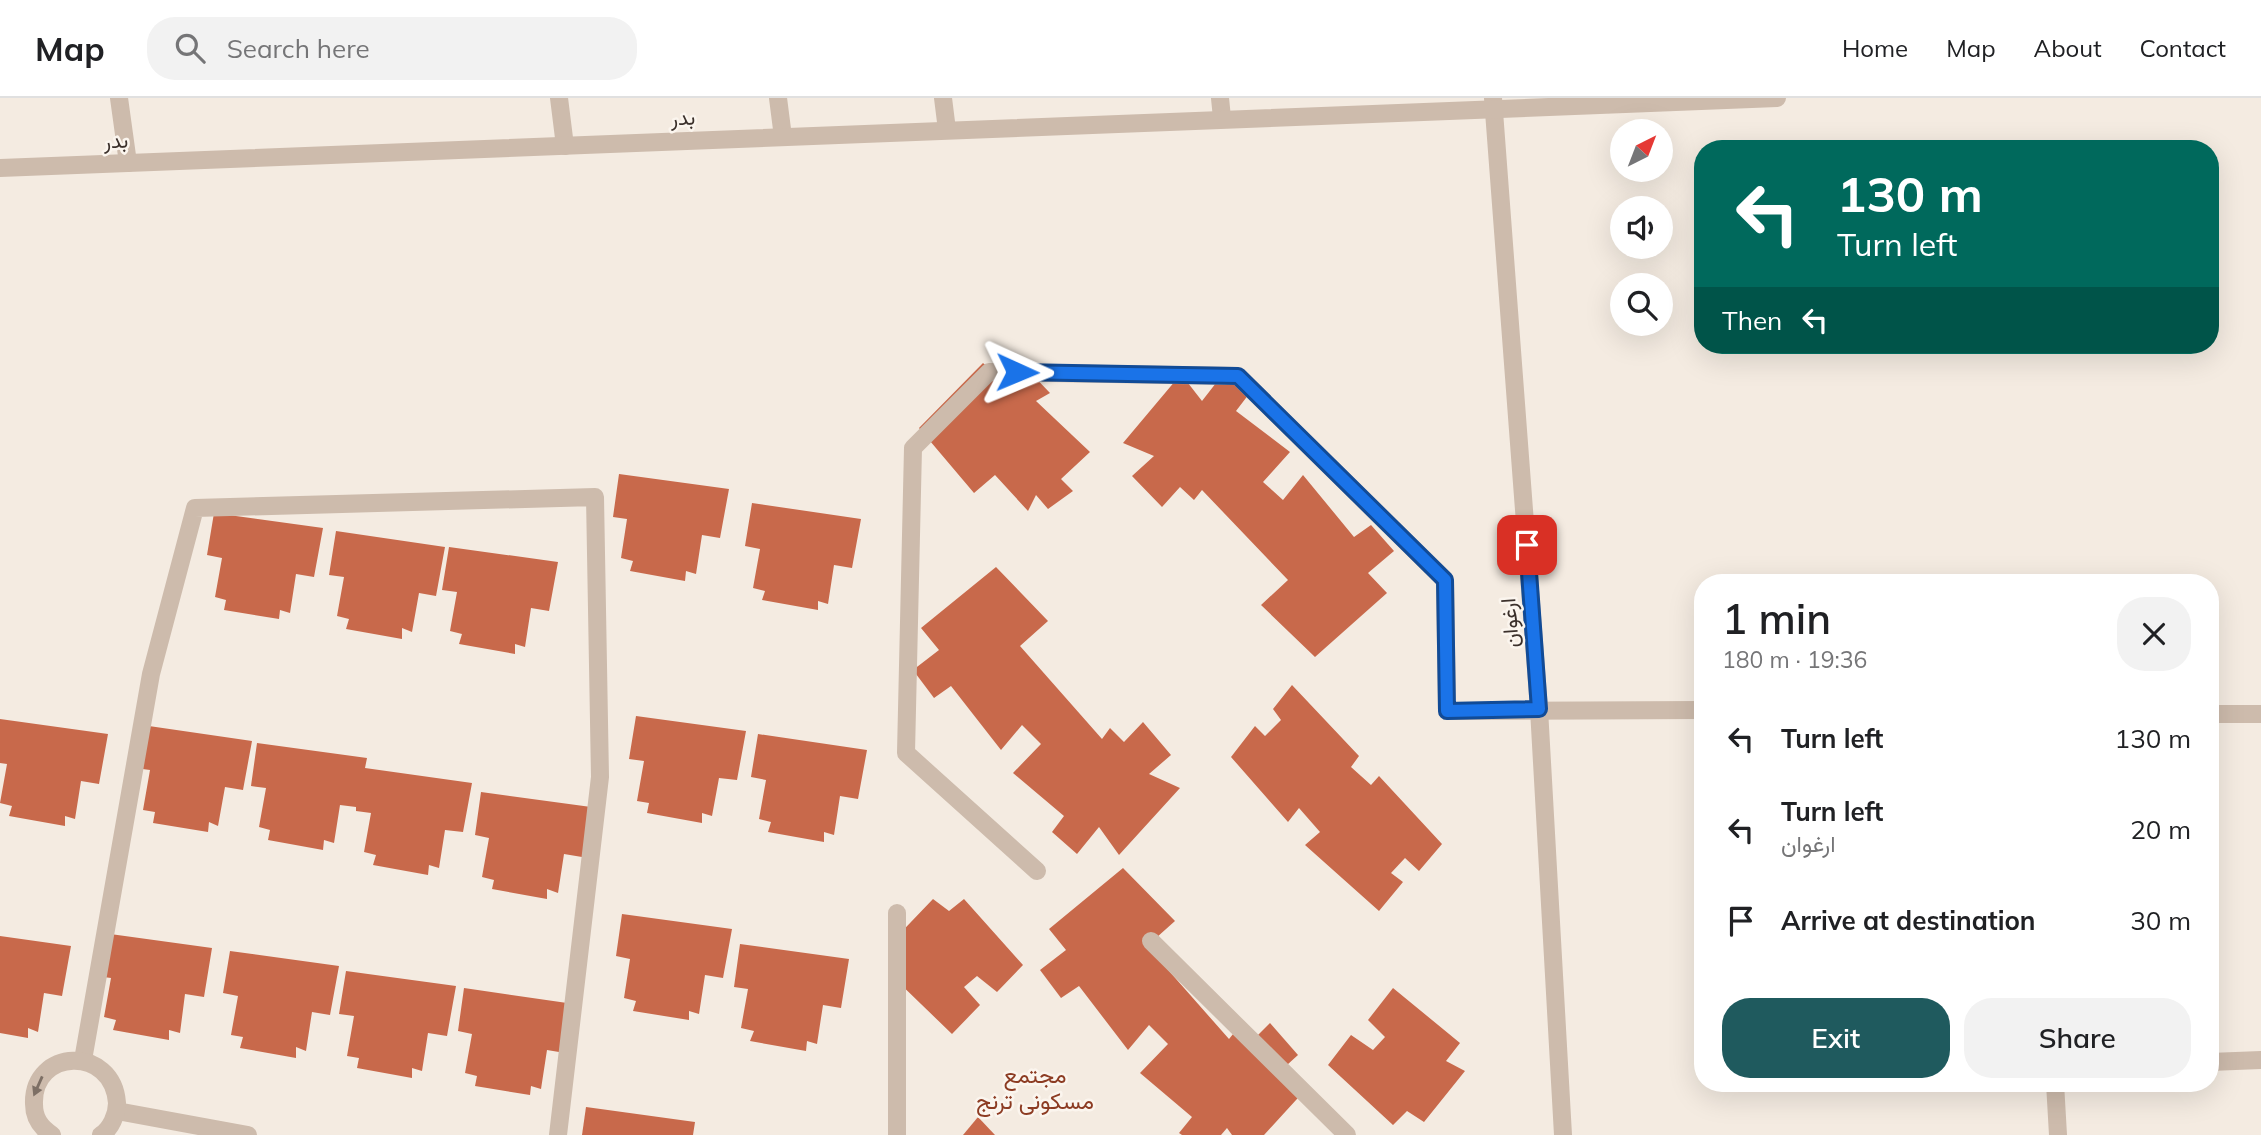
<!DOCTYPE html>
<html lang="en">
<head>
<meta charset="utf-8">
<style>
  :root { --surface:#fff; --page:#f2f2f2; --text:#202124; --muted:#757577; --line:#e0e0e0; --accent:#1f5a5e }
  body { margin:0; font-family:Mulish,Vazirmatn,sans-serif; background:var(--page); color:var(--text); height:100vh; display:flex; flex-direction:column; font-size:26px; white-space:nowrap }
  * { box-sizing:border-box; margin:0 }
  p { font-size:23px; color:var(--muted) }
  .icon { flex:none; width:38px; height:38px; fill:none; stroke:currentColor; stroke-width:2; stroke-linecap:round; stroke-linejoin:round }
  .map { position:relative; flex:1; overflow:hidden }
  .panel { position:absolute; left:1694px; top:476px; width:525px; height:518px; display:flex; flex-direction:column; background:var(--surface); border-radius:28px; box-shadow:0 7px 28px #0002 }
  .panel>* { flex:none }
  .guide { position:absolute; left:1694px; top:42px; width:525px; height:214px; border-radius:28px; box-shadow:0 7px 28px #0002; background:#00695c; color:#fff; overflow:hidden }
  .needle { width:46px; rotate:42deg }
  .controls { position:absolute; left:1610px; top:21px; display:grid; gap:14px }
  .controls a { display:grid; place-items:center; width:63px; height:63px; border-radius:50%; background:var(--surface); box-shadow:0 7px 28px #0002; font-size:35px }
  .pin { position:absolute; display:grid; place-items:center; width:60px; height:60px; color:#fff; margin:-30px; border-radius:14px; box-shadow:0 4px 10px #0006 }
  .me { position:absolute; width:77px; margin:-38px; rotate:91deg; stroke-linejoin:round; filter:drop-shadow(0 0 5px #0008) }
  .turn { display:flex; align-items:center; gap:24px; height:147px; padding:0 28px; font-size:32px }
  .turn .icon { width:91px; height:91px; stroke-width:2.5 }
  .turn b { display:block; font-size:49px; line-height:60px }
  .then { display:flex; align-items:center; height:66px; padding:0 28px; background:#0003; gap:14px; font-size:26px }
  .round { display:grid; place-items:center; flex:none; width:74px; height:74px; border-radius:28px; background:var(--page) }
  .summary { display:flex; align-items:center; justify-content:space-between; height:119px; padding:0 28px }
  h1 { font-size:42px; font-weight:600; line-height:52px }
  .action { display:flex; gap:14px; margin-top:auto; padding:14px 28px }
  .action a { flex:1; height:80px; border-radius:28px; background:var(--accent); color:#fff; font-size:28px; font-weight:600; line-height:80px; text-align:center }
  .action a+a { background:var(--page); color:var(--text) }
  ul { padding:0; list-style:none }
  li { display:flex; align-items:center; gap:21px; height:91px; padding:0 28px }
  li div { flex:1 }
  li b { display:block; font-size:26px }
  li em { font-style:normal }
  header { display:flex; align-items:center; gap:42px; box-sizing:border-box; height:98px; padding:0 35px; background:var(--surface); border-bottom:2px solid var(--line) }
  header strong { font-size:33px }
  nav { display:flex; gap:38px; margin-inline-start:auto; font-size:24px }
  .search { width:490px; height:63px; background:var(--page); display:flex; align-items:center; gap:18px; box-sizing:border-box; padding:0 24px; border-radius:28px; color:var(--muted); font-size:26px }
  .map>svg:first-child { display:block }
  .building { fill:#c8694b }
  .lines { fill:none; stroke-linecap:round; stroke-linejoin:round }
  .street { stroke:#cdbbac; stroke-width:18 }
  .oneway { fill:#7d6f65 }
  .route-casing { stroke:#114b97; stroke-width:18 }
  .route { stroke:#1a73e8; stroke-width:12 }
  .labels { text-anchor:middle; stroke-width:5; stroke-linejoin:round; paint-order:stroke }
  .street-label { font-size:21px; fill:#3b302b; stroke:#fbf5ee }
  .neighbourhood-label { font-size:23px; fill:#8c3b22; stroke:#fbf5ee }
</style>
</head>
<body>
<header>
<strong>Map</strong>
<div class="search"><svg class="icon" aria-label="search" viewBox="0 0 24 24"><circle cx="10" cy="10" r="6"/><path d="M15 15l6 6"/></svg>Search here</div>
<nav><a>Home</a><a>Map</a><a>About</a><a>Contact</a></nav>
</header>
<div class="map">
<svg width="2261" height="1037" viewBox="0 0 2261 1037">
  <rect width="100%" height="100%" fill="#f4ebe1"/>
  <g class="building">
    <polygon points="983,265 1010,290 1027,271 1050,295 1036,303 1090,354 1061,381 1073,393 1048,411 1036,397 1028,413 995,377 974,395 919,330"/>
    <polygon points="1181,276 1202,303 1223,276 1249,296 1236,313 1290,354 1263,384 1283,402 1303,377 1354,439 1371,427 1394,453 1368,475 1387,495 1315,559 1261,507 1288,482 1202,392 1194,402 1180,389 1162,409 1132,378 1154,358 1123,345"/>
    <polygon points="619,376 729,391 720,440 702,437 696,476 686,473 685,483 630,473 633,463 621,460 627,421 613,419"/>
    <polygon points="752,405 861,421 852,470 834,467 828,506 818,503 818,512 762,502 765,493 753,490 760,451 745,448"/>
    <polygon points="214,415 323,430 314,479 296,476 290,515 280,512 279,521 224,512 226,502 215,499 222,460 207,457"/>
    <polygon points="336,433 445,449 436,498 419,495 412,534 402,530 402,541 346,531 349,521 337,518 344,479 329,477"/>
    <polygon points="449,449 558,464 549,513 531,510 525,549 515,546 515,556 459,546 462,536 450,533 457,494 442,492"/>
    <polygon points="996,469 1048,523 1020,548 1102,641 1110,630 1124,644 1143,624 1171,657 1149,676 1180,690 1119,757 1099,729 1077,756 1052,734 1064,718 1013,675 1041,646 1022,627 1001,652 951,588 934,600 913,572 939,552 921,530"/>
    <polygon points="1292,587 1359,658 1351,669 1371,687 1379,678 1442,746 1419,773 1405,760 1391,775 1403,784 1379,813 1305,747 1320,734 1299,710 1288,724 1231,659 1255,628 1265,638 1281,622 1273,611"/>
    <polygon points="636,618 746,633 737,682 719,680 712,718 702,715 702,725 647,715 649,705 637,703 644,663 629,661"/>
    <polygon points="0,621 108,636 99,686 81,683 75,721 65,718 65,728 9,718 12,708 0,705 7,666 0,665"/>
    <polygon points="142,627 252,643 243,692 225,689 218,728 209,724 208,734 153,725 155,714 143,712 150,672 135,670"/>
    <polygon points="758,636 867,652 858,701 840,698 834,737 824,734 824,744 768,734 771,724 759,721 766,682 751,679"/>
    <polygon points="257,645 367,660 365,670 472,685 463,734 445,732 439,770 429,767 428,777 373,767 376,757 364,754 371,715 356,713 356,709 340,707 334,745 324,742 323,752 268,742 270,732 259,729 266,690 251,688"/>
    <polygon points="481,694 591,709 582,759 564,756 558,795 547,791 547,801 492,791 494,782 482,779 489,740 475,737"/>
    <polygon points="1123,770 1175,823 1147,848 1229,941 1238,930 1251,944 1270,925 1298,957 1277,976 1307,990 1264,1037 1232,1037 1227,1030 1221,1037 1182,1037 1179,1035 1192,1019 1140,975 1168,946 1149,927 1128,952 1079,888 1061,900 1040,872 1066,852 1049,831"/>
    <polygon points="933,801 949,813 964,801 1023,867 997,894 977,878 964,889 980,907 952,936 890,876 905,860 888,848"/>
    <polygon points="622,816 732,831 723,880 705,877 699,916 689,913 689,922 633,913 636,903 624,900 630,861 616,858"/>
    <polygon points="103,835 212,850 204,899 185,896 180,935 169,932 169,942 113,932 116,922 104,919 111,880 96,878"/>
    <polygon points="0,838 71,848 62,898 44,895 38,934 28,930 28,940 0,935"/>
    <polygon points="740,846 849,861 841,910 823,907 817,946 807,943 806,953 750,943 754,933 741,930 748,891 734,889"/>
    <polygon points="230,853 339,868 330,917 312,914 306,953 296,949 296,960 240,950 243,939 231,937 238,898 223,895"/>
    <polygon points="346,873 456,888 447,938 428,935 422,973 412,970 412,980 357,970 359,960 347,958 354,918 339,916"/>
    <polygon points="464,890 574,906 565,955 547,952 541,991 531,988 530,997 475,988 477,978 465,975 472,936 458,933"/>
    <polygon points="1393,890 1460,945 1446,963 1465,973 1424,1024 1407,1013 1393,1027 1328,967 1351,937 1373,952 1385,939 1368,922"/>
    <polygon points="586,1009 695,1024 693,1037 582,1037"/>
    <polygon points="978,1019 995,1037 963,1037"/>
  </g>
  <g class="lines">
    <g class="street">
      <polyline points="119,0 128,65"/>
      <polyline points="559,0 565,48"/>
      <polyline points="778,0 783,39"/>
      <polyline points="943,0 947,32"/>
      <polyline points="1220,0 1222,20"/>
      <polyline points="1493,0 1539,611 1563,1037"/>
      <polyline points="0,70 1777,0"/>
      <polyline points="2210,616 2261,616"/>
      <polyline points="1037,773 906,655 913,350 989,274 1238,278 1445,482 1447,613 1703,612"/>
      <polyline points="1151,843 1347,1037"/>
      <polyline points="83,962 151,576 195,410 595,399 600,679 558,1037"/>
      <polyline points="2210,964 2261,962"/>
      <polyline points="2055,985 2058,1037"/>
      <polyline points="117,1013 248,1037"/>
      <path d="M52,1037C40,1029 34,1020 34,1006C32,950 113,947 117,1005C117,1016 111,1031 101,1037"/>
      <polyline points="897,1037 897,815"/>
    </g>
  </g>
  <defs><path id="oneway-solid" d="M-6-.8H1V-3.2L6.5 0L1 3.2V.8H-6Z" transform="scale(1.75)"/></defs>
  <use class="oneway" href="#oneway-solid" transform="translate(38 988) rotate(114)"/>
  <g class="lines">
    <defs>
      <polyline id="route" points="1017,274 1238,278 1445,482 1447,613 1539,611 1527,447"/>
    </defs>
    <use href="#route" class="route-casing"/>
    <use href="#route" class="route"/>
  </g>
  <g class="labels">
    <g class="street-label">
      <text transform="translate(683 20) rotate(-2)" y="7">بدر</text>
      <text transform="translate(116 43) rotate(-2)" y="7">بدر</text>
      <text transform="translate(1510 525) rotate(-94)" y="7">ارغوان</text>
    </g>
    <g class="neighbourhood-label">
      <text x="1035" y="985">مجتمع<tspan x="1035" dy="26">مسکونی ترنج</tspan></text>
    </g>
  </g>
</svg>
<div class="controls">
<a><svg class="needle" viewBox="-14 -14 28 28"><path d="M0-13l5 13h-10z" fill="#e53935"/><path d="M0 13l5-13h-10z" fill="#757577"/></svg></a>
<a><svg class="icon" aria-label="sound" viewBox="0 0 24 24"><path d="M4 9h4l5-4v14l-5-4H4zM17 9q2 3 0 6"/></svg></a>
<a><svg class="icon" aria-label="search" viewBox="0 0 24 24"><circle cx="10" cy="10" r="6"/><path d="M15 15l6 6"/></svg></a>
</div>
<div class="pin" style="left:1527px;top:447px;background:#d93025"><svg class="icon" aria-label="arrive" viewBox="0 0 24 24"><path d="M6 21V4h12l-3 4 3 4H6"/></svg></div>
<svg class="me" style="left:1017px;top:274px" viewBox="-20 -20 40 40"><path d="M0-17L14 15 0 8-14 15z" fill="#1a73e8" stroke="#fff" stroke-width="4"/></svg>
<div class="guide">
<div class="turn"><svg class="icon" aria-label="left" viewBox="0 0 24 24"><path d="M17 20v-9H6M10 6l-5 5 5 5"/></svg><div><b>130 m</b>Turn left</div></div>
<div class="then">Then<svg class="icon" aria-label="left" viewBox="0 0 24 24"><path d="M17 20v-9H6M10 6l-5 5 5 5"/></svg></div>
</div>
<section class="panel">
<div class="summary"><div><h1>1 min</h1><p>180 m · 19:36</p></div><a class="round"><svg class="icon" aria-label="close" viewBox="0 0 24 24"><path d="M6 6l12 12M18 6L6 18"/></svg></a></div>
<ul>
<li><svg class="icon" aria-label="left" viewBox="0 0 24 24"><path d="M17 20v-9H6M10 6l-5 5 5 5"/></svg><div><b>Turn left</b></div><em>130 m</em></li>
<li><svg class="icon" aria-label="left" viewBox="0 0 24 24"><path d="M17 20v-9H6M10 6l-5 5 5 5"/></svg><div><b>Turn left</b><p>ارغوان</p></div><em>20 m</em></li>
<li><svg class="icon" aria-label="arrive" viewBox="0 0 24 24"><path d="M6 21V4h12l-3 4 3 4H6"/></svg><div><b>Arrive at destination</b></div><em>30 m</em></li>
</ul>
<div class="action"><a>Exit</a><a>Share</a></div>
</section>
</div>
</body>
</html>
